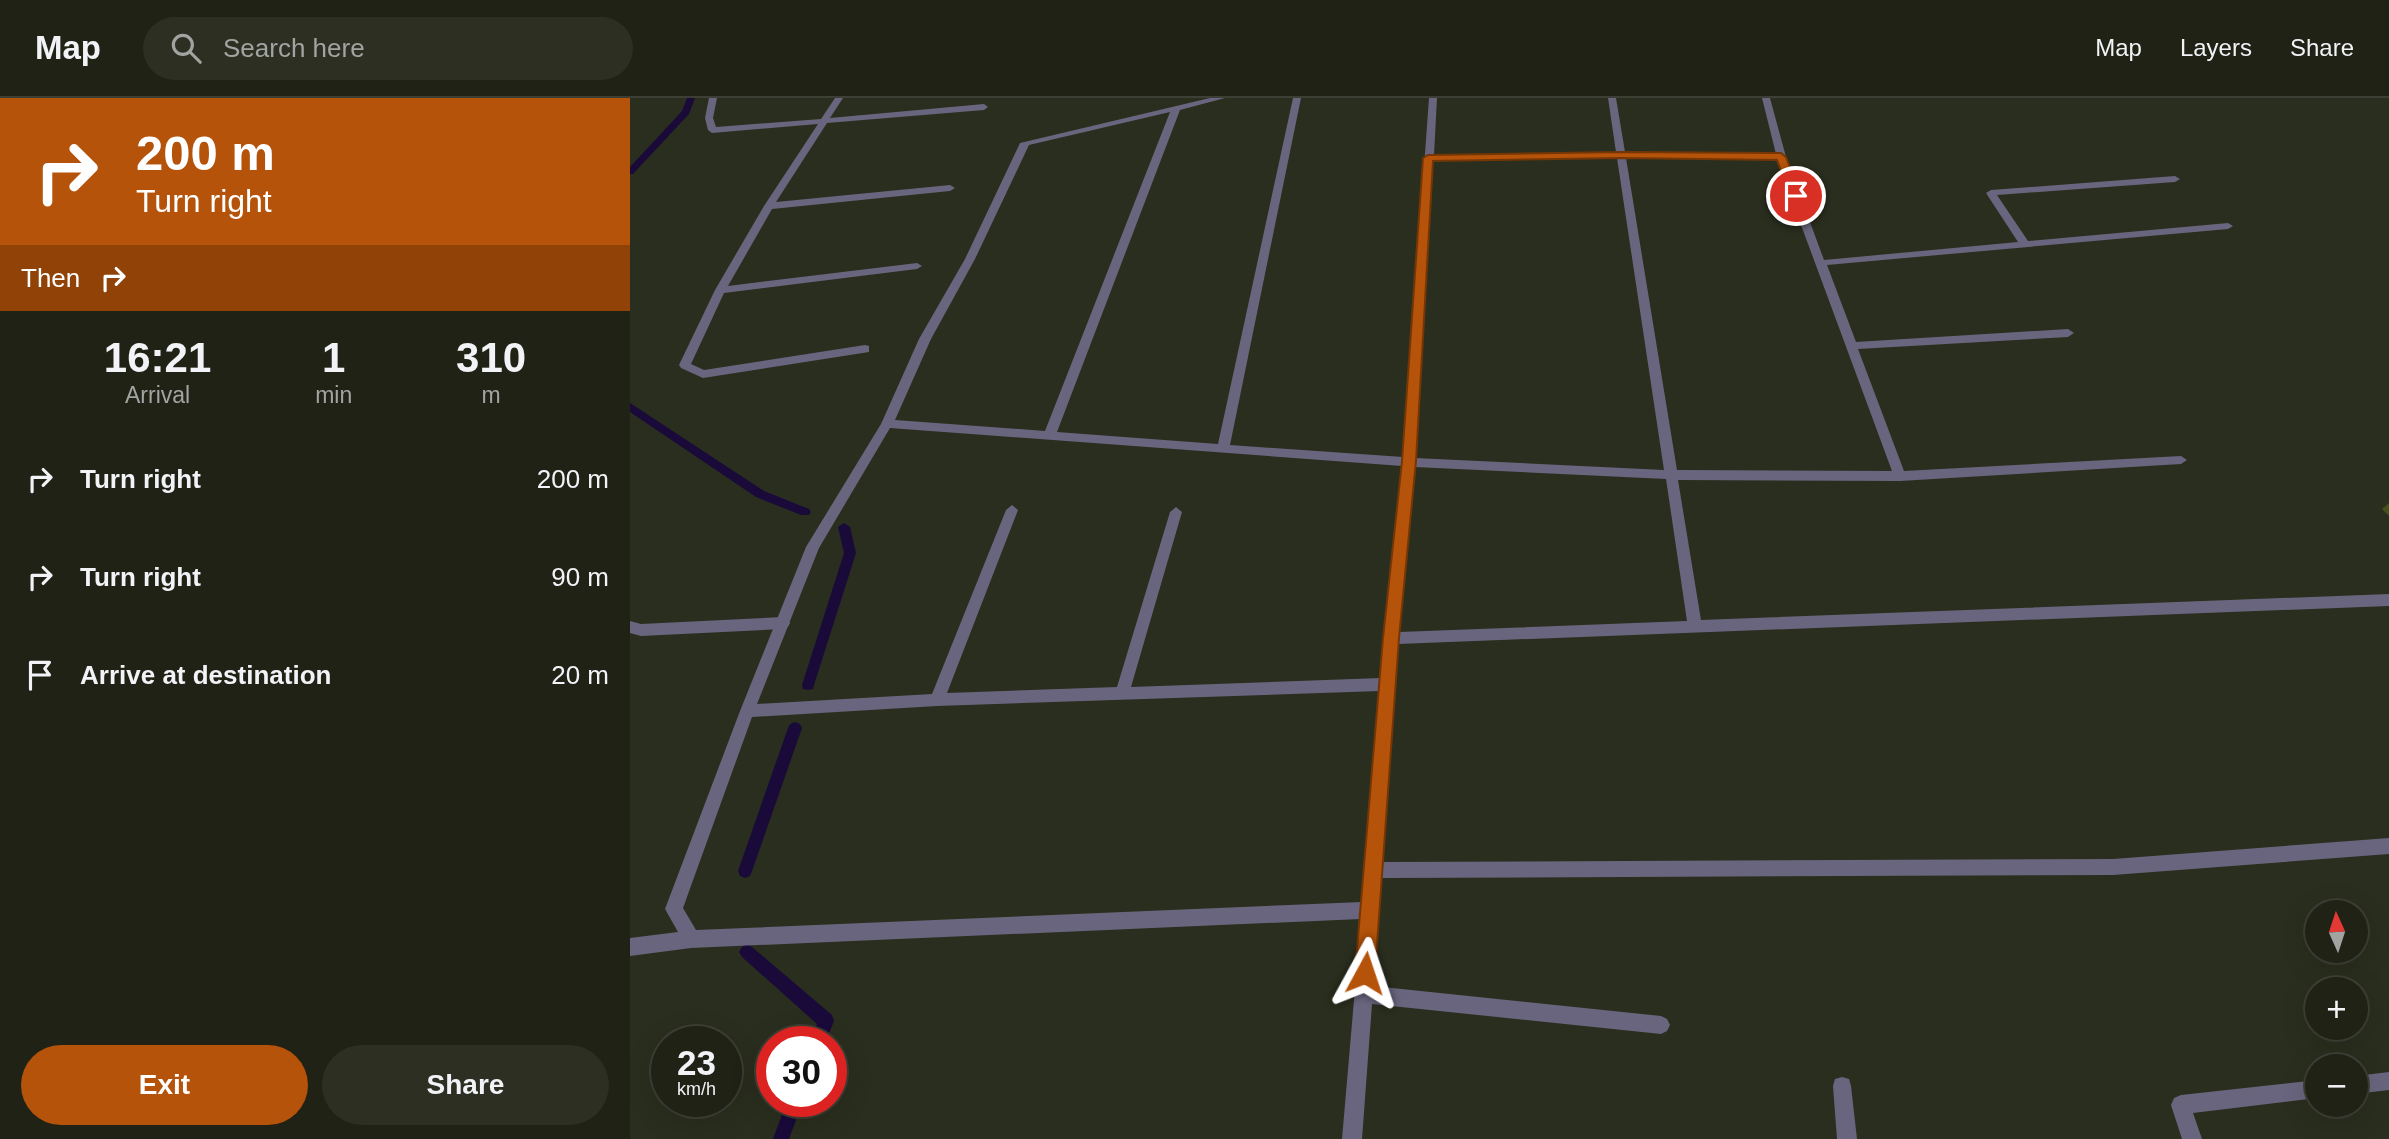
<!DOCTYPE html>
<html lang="en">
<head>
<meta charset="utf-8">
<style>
  :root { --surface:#202216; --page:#2d2f23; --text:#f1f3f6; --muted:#a2a4a1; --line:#3d3f35; --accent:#b45309 }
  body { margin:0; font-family:Arial,sans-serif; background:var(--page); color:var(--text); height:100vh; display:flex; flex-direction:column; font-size:26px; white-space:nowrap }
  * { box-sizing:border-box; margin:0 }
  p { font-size:23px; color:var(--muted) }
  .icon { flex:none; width:38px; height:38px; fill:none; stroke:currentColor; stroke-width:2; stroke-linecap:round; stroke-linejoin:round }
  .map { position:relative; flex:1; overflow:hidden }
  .sheet { display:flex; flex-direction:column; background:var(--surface); width:630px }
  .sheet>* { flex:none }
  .banner { background:#b45309; color:#fff; overflow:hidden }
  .needle { width:46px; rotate:357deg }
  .buttons { position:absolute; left:1675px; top:802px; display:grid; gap:14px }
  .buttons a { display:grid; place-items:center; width:63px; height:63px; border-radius:50%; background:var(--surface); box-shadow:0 7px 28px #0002,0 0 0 2px var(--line); font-size:35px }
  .speed { position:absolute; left:21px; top:928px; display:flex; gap:14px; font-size:35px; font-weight:700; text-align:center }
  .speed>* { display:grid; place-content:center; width:91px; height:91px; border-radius:50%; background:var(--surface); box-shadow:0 7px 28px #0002,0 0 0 2px var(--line); line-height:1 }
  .speed small { font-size:18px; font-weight:400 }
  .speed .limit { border:10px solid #d22; background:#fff; color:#111 }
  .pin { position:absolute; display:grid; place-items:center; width:60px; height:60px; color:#fff; margin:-30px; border:4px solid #fff; border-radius:50%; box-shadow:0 2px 7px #0007 }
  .me { position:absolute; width:77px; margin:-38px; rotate:5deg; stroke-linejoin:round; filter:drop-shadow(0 0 5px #0008) }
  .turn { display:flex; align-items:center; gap:24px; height:147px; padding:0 21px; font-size:32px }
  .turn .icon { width:91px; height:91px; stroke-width:2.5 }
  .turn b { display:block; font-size:49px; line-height:60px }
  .then { display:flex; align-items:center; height:66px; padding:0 21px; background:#0003; gap:14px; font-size:26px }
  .eta { display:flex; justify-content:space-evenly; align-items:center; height:119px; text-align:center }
  .eta b { font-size:42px; font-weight:700; line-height:49px }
  .button { display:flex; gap:14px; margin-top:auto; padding:14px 21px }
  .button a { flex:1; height:80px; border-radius:42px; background:var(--accent); color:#fff; font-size:28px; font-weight:700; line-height:80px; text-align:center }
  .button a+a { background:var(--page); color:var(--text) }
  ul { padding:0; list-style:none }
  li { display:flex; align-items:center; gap:21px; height:98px; padding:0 21px }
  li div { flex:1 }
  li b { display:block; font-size:26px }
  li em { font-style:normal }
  header { display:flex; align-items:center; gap:42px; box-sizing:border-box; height:98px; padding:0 35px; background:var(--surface); border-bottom:2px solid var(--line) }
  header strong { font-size:33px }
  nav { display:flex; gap:38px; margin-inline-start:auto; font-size:24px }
  .search { width:490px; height:63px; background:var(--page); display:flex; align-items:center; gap:18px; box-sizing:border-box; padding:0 24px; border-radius:38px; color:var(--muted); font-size:26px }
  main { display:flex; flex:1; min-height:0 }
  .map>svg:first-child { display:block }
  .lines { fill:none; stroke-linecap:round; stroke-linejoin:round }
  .stream { fill:#190a3a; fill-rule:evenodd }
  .lane { fill:#69657e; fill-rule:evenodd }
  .street { fill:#69657e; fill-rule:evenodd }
  .wall { fill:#47511c }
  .route { fill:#b45309; stroke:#753606; stroke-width:2 }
</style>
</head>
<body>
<header>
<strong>Map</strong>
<div class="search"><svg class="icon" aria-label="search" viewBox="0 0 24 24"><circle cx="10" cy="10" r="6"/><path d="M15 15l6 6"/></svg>Search here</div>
<nav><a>Map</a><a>Layers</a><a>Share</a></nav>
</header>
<main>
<section class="sheet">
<div class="banner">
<div class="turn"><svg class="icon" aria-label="right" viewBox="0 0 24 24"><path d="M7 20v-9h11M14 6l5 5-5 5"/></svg><div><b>200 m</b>Turn right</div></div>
<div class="then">Then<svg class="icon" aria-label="right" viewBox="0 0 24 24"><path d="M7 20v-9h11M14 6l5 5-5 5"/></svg></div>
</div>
<div class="eta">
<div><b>16:21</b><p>Arrival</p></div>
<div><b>1</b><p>min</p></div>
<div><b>310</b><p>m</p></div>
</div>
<ul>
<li><svg class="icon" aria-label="right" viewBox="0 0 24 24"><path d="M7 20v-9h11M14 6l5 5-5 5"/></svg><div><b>Turn right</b></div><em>200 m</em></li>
<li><svg class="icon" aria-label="right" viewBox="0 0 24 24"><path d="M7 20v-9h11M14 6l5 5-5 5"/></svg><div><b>Turn right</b></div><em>90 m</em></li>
<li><svg class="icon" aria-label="arrive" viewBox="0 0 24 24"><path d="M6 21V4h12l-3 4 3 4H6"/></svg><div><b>Arrive at destination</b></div><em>20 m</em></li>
</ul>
<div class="button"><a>Exit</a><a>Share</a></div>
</section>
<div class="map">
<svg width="1759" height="1041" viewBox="0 0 1759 1041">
  <rect width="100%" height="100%" fill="#2a2e1e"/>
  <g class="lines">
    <g class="stream">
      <polygon points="57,0 65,0 59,16 3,76 0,76 0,69 52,13"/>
      <polygon points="0,305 134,393 179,411 181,414 179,417 171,417 126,399 0,314"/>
      <polygon points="214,425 220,429 226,455 184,587 183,591 178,592 173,591 172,587 214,455 208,429"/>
      <polygon points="165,624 170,626 172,630 122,773 120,778 115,780 110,778 108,773 158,630 160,626"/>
      <polygon points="117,846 122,849 202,917 204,923 196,943 180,943 187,926 112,859 109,854 112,849"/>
      <polygon points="157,1003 173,1003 159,1041 143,1041"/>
    </g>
    <polygon class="lane" points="153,519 158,521 160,525 158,529 153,531 11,538 0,535 0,523 11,526"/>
    <g class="street">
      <polygon points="79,0 87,0 83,20 86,29 191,21 205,0 213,0 200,20 354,6 358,9 354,12 197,25 146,104 320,87 325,90 320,93 142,111 98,188 287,165 292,168 287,171 94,195 61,266 74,272 235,247 239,248 239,254 73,280 51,270 49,267 85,192 134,108 188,26 82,35 78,32 75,20"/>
      <path d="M580,0H595L550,12L427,334L588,346L663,0H671L600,347L773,359L799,0H807L804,57L986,54L978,0H986L995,54L1146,56L1132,0H1140L1156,59L1194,162L1388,144L1356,95L1361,92L1545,78L1550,81L1545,84L1367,97L1398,143L1598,125L1603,128L1598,131L1197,167L1226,244L1438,231L1444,235L1438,239L1228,251L1274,373L1551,358L1557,362L1551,366L1270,383L1048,382L1071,522L1759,496V508L768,546L752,764L1483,761L1759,740V756L1483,777L751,780L743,888L1031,918L1037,921L1040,927L1037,933L1031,936L742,906L732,1041H712L731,821L61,850L0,858V840L48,834L35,811L110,613L176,449L251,326L289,241L335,161L390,45ZM540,14L415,333L265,322L301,241L345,161L399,47ZM987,60L1034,372L785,360L803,63ZM996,60L1147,62L1262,373L1047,372ZM260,330L772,368L751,580L501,589L552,414L546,409L540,414L487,589L317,595L388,412L382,407L376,412L302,596L127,606L189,450ZM785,369L1036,381L1057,523L769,534ZM750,593L732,804L66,832L53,810L122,619L307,608Z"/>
      <polygon points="1759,974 1759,992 1726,996 1726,978"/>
      <polygon points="1212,979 1219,981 1221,988 1227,1041 1207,1041 1203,988 1205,981"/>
      <polygon points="1687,982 1687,1000 1563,1015 1572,1041 1552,1041 1541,1007 1544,1000 1551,997"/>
    </g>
  </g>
  <polygon class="wall" points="1759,405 1759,418 1752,411"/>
  <polygon class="route" points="991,54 1151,55 1156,59 1171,98 1166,101 1160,98 1147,62 991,60 803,63 786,363 769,540 745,875 742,882 735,885 728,882 725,875 753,540 772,363 793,60 798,57"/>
</svg>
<div class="buttons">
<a><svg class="needle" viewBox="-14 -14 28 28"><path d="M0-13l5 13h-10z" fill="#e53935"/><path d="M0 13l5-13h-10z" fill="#a2a4a1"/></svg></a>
<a>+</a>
<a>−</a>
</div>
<div class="speed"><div>23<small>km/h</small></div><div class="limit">30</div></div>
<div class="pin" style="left:1166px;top:98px;background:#d93025"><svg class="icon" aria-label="arrive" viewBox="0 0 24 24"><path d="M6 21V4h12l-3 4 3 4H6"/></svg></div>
<svg class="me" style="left:735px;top:875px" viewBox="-20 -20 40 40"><path d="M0-17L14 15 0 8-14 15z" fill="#b45309" stroke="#fff" stroke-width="4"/></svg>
</div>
</main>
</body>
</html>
